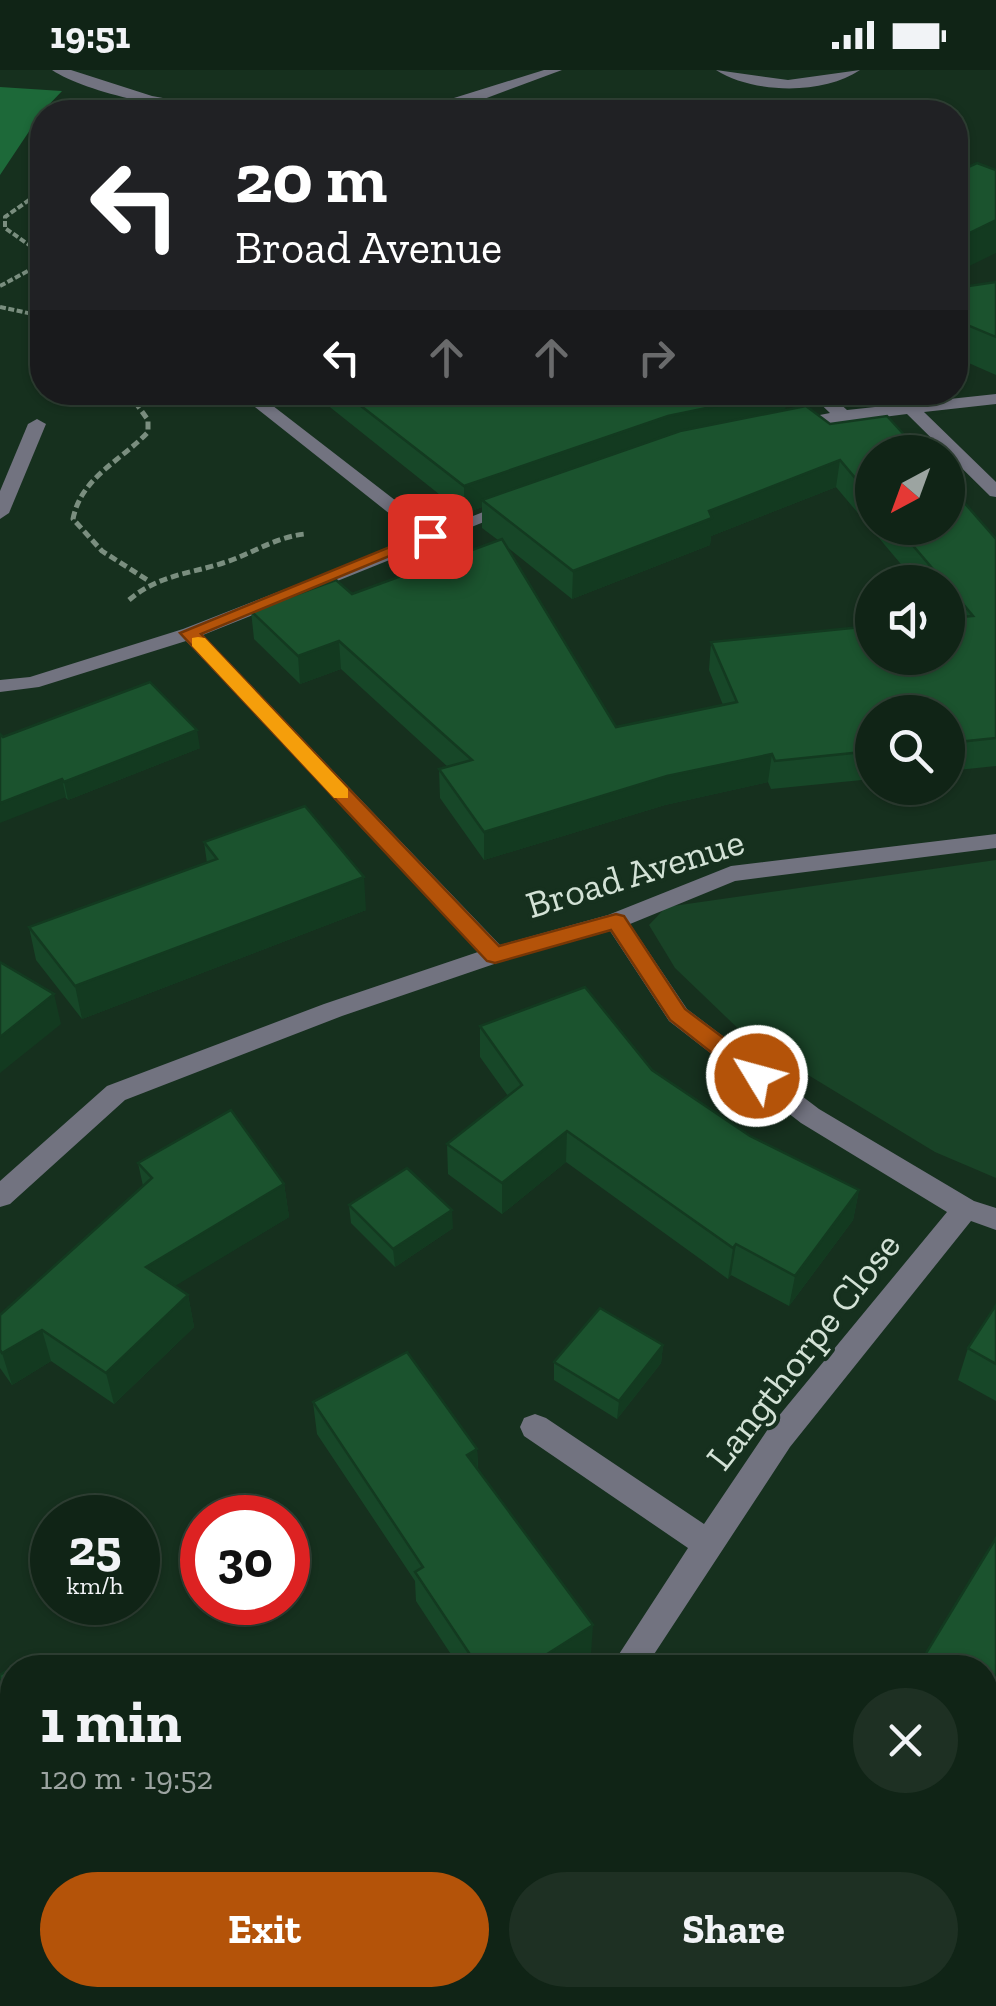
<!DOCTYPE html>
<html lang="en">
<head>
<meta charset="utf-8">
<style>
  :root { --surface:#102416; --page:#1e3023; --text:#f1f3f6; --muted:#9ca4a1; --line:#304135; --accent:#b45309 }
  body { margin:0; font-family:"Zilla Slab",serif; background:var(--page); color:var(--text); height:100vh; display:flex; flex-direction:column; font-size:38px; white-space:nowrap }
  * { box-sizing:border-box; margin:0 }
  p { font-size:32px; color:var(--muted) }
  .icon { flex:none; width:55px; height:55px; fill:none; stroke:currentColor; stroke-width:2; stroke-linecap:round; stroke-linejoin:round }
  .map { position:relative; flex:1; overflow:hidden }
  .sheet { position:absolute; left:0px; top:1585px; width:998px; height:352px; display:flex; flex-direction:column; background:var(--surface); border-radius:40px 40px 0 0; box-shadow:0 2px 8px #0004,0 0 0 2px var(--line) }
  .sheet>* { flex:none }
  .top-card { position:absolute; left:30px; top:30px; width:938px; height:305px; border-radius:40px; box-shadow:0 2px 8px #0004,0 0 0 2px var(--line); background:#202124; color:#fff; overflow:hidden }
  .needle { width:65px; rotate:221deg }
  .controls { position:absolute; left:855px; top:365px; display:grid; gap:20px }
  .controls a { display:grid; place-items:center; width:110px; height:110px; border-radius:50%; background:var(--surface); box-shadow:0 2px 8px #0004,0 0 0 2px var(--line); font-size:50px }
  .speed { position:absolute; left:30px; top:1425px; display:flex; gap:20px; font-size:50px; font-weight:700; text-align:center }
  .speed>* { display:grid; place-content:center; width:130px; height:130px; border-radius:50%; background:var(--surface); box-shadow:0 2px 8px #0004,0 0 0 2px var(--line); line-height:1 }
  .speed small { font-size:25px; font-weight:400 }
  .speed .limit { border:15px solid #d22; background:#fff; color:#111 }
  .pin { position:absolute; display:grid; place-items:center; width:85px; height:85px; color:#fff; margin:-42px; border-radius:20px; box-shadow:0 5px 15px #0006 }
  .me { position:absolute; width:110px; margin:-55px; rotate:307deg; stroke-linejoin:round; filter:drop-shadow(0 0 8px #0008) }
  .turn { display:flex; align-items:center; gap:35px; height:210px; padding:0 40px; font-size:45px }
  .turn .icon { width:130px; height:130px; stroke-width:2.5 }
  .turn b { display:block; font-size:70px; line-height:85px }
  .lanes { display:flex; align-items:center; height:95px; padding:0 40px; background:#0003; justify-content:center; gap:50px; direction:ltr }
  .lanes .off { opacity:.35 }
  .round { display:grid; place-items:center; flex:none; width:105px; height:105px; border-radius:52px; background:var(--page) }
  .headline { display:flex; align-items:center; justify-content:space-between; height:170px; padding:0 40px }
  h1 { font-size:60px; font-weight:700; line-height:75px }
  .action { display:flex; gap:20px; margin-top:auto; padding:20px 40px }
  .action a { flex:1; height:115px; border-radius:60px; background:var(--accent); color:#fff; font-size:40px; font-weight:700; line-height:115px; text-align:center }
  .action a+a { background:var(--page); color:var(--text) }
  .status { display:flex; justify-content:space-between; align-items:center; height:70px; padding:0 50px; background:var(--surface); direction:ltr }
  .status svg { height:28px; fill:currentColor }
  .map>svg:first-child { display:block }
  .green { fill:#194327 }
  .forest { fill:#1d6939 }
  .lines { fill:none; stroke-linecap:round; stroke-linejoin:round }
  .path-far1 { stroke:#7a8e7f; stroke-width:4; stroke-dasharray:6 2.5; stroke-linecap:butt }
  .path { stroke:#7a8e7f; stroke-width:5; stroke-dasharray:8 4; stroke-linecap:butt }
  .minor { fill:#727380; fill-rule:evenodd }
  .wall { fill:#174728; fill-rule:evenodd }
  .shaded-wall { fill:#133a20 }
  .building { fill:#1b532e; stroke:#133a20; stroke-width:2.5 }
  .route { fill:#b45309; stroke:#753606; stroke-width:2.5 }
  .slow { fill:#f59e0b }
  .labels { text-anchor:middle; stroke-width:8; stroke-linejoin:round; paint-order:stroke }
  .street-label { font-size:38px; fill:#d3e2d6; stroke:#16301e }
</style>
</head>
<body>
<div class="status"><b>19:51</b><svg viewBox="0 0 49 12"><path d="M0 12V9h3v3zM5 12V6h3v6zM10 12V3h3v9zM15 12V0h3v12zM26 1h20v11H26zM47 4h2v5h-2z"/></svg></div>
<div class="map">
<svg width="996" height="1936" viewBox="0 0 996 1936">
  <rect width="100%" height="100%" fill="#16301e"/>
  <polygon class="green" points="996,790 996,1108 935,1082 749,969 675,898 649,855 666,837"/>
  <polygon class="forest" points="0,17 62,21 42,42 0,105"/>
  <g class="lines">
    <g class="path-far1">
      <polyline points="0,216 39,195 42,184 5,158 5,147 42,121"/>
      <polyline points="0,237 42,246"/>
    </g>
    <g class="path">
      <path d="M128,322L148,350V362C121,391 81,407 73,449L102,481L149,511"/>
      <path d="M129,530C158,505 189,504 223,493C252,484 275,467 305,464"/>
    </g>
    <g class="minor">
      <path d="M52,0H71L152,26L240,42C194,45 89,25 52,0Z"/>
      <polygon points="544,0 562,0 460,38 409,42"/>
      <path d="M716,0L788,10L860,0C824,25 753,24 716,0Z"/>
      <polygon points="236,322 255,322 435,461 506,433 512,432 521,437 203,565 500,875 608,845 731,796 996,764 996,778 735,811 630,854 687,939 819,1039 974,1131 996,1138 996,1160 971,1151 790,1377 645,1598 610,1598 688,1478 524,1366 520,1357 524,1348 535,1344 546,1348 704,1454 768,1359 947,1142 801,1053 669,951 610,861 503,891 342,946 125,1030 10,1134 0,1137 0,1111 107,1016 324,934 478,882 186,571 39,617 0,622 0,610 30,607 183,559 419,467"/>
      <polygon points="808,322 827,322 847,340 996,324 996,334 924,342 996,412 996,427 990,426 907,344 789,359 789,351 830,343"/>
      <polygon points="37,349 46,354 9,443 0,449 0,421 28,354"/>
    </g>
  </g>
  <g class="wall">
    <polygon points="996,212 996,305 955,287 955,218"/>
    <path d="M311,322H787L785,340L872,382V458H948L996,469V696L948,701V642H872V709L771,719L768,712L665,735L484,790L440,728L439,699L448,697L341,599L300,614L254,569L251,541L352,524L498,470L482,458V437L464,444ZM836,417L916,512H948V588L711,572L709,600L723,635L616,657L507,477L572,529L710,475L711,466Z"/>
    <polygon points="3,667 200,678 68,730"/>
    <polygon points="204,772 366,840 82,949 36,890 29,857 207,793"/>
    <polygon points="480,956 652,1000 750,1066 859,1120 853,1150 789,1236 731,1205 728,1209 566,1092 502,1144 448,1104 447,1074 508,1026 480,987"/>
    <polygon points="138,1093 284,1114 289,1147 174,1216 188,1225 194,1257 114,1334 51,1291 12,1315 0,1298 0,1245 143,1116"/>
    <polygon points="349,1135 453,1158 395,1197 351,1153"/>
    <polygon points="996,1235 996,1331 958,1310 968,1278"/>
    <polygon points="663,1275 661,1293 617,1349 554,1310 554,1292"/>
    <polygon points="313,1332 477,1379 478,1399 591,1584 570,1598 460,1598 416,1531 415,1511 317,1364"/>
    <polygon points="12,1598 12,1777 0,1756 0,1605"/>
  </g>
  <g class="shaded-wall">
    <polygon points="996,150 996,183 955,203 955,170"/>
    <polygon points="787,322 784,348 482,430 482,437 464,444 464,416 668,346"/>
    <polygon points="840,390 836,417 711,466 710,475 572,529 573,501 709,441"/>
    <polygon points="339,571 341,599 300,614 298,586"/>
    <polygon points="197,660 200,678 68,730 64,712"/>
    <polygon points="772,684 768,712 665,735 484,790 484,762 667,706"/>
    <polygon points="62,709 66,727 0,753 0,733"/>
    <polygon points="364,807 366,840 82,949 75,916"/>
    <polygon points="54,924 61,954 0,1003 0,967"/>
    <polygon points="567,1061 566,1092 502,1144 502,1113"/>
    <polygon points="284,1114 289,1147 152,1230 146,1197"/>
    <polygon points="859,1120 853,1150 789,1236 795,1206"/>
    <polygon points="452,1140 453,1158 395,1197 393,1179"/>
    <polygon points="736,1174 731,1205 728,1209 733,1178"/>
    <polygon points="188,1225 194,1257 114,1334 106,1303"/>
    <polygon points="42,1260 51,1291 12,1315 2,1283"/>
    <polygon points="663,1275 661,1293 617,1349 619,1331"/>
    <polygon points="477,1379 478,1409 467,1385"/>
    <polygon points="593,1555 591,1584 570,1598 525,1598"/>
    <polygon points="189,1925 239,1925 220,1936 169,1936"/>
  </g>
  <g class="building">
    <polygon points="977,93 996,100 996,150 955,170 955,103"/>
    <polygon points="996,212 996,267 955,250 955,218"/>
    <polygon points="343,322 784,322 668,346 464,416"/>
    <polygon points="806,336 830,354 887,346 920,382 872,382 872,428 840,390 709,441 712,448 573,501 482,430 680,361"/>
    <polygon points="948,414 996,469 996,668 948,673 948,642 872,642 872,681 775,691 772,684 667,706 484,762 439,699 472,690 339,571 298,586 251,541 336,510 352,524 502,469 616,657 737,632 711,572 872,556 872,588 948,588 948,548 973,546 948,516 948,512 944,512 898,458 948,458"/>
    <polygon points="150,612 197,660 64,712 62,709 0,733 0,664 3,667"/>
    <polygon points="305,736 364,807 75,916 29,857 217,789 204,772"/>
    <polygon points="0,892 54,924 0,967"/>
    <polygon points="585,917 652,1000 750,1066 859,1120 795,1206 736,1174 733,1178 567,1061 502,1113 447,1074 522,1015 480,956"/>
    <polygon points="231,1040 284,1114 146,1197 188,1225 106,1303 42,1260 2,1283 0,1280 0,1245 152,1108 138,1093"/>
    <polygon points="407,1098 452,1140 393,1179 349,1135"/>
    <polygon points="996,1235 996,1294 968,1278"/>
    <polygon points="600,1238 663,1275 619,1331 554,1292"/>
    <polygon points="407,1282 477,1379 467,1385 593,1555 525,1598 479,1598 415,1502 423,1497 313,1332"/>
    <polygon points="996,1468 996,1896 985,1917 985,1598 917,1598"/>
    <polygon points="29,1586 36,1598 12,1598 12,1771 0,1750 0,1605"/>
    <polygon points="61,1925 189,1925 169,1936 65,1936"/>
    <polygon points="718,1925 981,1925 975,1936 712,1936"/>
    <polygon points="403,1932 403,1936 379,1936"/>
  </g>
  <polygon class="route" points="424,463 438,466 201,564 499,876 616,844 624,846 685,939 765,999 769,1006 765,1012 749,1012 670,950 611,860 495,893 487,891 180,563"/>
  <polygon class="slow" points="198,567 205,568 348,719 348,728 334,728 192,576 192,568"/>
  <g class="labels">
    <g class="street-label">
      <text transform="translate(635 803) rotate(-17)" y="13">Broad Avenue</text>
      <text transform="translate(803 1281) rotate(-52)" y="13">Langthorpe Close</text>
    </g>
  </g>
</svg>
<div class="controls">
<a><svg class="needle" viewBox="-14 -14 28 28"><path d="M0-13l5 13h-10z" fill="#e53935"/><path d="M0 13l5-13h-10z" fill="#9ca4a1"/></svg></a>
<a><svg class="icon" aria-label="sound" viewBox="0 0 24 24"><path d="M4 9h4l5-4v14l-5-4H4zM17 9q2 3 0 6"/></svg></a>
<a><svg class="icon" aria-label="search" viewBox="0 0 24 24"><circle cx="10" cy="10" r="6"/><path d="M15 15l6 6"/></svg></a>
</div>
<div class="speed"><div>25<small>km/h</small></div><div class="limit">30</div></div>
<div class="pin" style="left:430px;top:466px;background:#d93025"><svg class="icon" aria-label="arrive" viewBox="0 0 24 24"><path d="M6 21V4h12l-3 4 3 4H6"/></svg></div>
<svg class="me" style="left:757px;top:1006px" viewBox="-20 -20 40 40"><circle r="17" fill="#b45309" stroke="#fff" stroke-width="3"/><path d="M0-11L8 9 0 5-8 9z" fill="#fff"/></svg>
<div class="top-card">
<div class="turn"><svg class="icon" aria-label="left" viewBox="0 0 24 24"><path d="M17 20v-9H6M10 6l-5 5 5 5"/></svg><div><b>20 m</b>Broad Avenue</div></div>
<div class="lanes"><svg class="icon" aria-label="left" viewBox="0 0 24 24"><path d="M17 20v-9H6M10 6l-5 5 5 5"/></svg><svg class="icon off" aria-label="ahead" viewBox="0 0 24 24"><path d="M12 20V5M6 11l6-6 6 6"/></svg><svg class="icon off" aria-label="ahead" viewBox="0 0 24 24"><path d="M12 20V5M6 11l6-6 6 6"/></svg><svg class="icon off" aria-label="right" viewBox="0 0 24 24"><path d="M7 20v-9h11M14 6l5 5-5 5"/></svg></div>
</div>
<section class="sheet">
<div class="headline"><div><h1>1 min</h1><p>120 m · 19:52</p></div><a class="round"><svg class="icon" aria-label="close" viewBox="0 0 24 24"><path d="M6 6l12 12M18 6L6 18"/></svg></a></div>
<div class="action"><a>Exit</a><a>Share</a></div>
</section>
</div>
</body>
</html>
